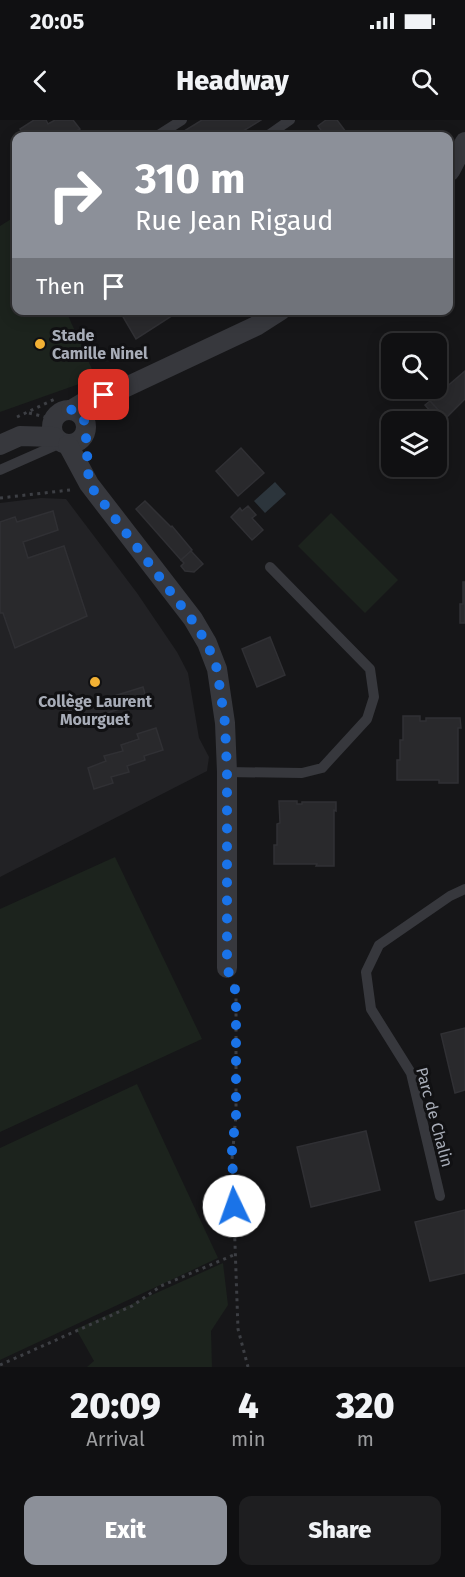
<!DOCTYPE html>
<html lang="en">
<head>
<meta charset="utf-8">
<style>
  :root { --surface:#101012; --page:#1e1e20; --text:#f1f3f6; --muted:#9c9d9f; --line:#303032; --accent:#8c9099 }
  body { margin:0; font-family:"Fira Sans",sans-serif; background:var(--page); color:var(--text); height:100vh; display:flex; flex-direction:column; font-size:22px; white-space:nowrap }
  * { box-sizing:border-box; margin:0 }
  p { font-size:20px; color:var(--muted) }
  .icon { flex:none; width:33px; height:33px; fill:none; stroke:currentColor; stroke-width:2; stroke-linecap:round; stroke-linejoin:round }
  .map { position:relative; height:1247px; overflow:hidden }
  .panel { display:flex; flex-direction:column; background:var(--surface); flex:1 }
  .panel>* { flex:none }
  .hud { position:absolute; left:12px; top:12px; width:441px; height:183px; border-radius:12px; box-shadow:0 3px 15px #0003,0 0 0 2px var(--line); background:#8c9099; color:#fff; overflow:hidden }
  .tools { position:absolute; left:381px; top:213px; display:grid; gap:12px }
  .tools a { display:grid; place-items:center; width:66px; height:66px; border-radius:12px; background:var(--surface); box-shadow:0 3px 15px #0003,0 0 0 2px var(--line); font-size:30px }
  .pin { position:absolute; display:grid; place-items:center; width:51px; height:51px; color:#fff; margin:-26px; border-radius:12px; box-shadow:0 3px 9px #0006 }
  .me { position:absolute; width:66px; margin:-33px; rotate:357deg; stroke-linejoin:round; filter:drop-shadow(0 0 4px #0008) }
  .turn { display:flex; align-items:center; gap:21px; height:126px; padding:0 24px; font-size:27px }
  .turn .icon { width:78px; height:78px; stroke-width:2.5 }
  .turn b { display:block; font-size:42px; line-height:51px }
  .then { display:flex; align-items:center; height:57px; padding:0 24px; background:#0003; gap:12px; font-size:22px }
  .eta { display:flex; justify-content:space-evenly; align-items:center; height:102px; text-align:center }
  .eta b { font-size:36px; font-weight:800; line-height:42px }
  .button { display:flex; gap:12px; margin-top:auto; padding:12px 24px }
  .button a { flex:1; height:69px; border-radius:12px; background:var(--accent); color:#fff; font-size:24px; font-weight:800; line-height:69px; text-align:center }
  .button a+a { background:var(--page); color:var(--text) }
  .status { display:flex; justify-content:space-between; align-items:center; height:42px; padding:0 30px; background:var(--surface); direction:ltr }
  .status svg { height:16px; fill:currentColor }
  header { display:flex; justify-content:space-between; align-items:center; height:78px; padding:0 24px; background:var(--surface); font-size:27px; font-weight:800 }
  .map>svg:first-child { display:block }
  .built { fill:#222225 }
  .green { fill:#1c231d }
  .water { fill:#2c353c }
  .building { fill:#29292c; stroke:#303034; stroke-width:1.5 }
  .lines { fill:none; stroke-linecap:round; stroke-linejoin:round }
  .path { stroke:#3d3f44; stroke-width:3; stroke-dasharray:3 4.5; stroke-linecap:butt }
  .service { stroke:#37383d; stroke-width:10 }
  .minor { stroke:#37383d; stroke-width:20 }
  .route { stroke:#1a73e8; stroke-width:10; stroke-dasharray:0 18 }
  .poi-dot { fill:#f2b134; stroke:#111113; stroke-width:2 }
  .labels { text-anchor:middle; stroke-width:6; stroke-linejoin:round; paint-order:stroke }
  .poi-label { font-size:16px; font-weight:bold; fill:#a8adb8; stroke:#111113; text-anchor:start }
  .street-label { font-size:16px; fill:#a8adb8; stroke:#111113 }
</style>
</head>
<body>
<div class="status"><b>20:05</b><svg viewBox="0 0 49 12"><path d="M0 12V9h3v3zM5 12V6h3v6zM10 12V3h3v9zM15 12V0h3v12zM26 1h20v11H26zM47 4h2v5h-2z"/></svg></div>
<header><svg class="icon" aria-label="back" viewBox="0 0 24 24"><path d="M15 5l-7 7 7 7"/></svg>Headway<svg class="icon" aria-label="search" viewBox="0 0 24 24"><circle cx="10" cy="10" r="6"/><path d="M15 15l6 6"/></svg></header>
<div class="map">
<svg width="465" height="1247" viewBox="0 0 465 1247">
  <rect width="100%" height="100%" fill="#161618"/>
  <polygon class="built" points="41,378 66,379 137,473 177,532 188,553 199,618 209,637 207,651 0,757 0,383"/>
  <g class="green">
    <polygon points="16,96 16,190 66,191 96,258 0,292 0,106"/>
    <polygon points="331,393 398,460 365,493 298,426"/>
    <polygon points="115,737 202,919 0,1012 0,789"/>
    <polygon points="137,964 218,1138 0,1240 0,1028"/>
    <polygon points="223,1143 228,1185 211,1211 212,1247 87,1247 94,1241 76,1209"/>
  </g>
  <polygon class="water" points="275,362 286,374 265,393 254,381"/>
  <g class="building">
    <polygon points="34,0 46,0 48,4 55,0 73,0 80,9 69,16 24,16 20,9"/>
    <polygon points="202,0 261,0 235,16 176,16"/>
    <polygon points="326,0 337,0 349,16 325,16 318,6"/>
    <polygon points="119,190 181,190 136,219"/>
    <polygon points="465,251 465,279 446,298 430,281"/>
    <polygon points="430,281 443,295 437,299 425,285"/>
    <polygon points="241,328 264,353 238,376 216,351"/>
    <polygon points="145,381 171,407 172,406 192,430 181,440 136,389"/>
    <polygon points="248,386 256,395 252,398 263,410 252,420 231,397 240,388 242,391"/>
    <polygon points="53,391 58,410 23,422 28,438 64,426 87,496 15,528 3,493 0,493 0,402 15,397 17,402"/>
    <polygon points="191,431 203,444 194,452 185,451 181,446 184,443 181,440"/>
    <polygon points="463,462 465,462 465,503 460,503 460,484 463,484"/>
    <polygon points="270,517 285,555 257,567 242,529"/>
    <polygon points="143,567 147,581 73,603 69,590"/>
    <polygon points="403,596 420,596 420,601 426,601 426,598 460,598 461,608 458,608 458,663 439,663 439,660 397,660 397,640 400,640 400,620 403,620"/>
    <polygon points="156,608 163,630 144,636 145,640 127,646 129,652 111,657 113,663 94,669 88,648 106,641 104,636 123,631 121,625 139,619 137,614"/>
    <polygon points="279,681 297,681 297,684 302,684 302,682 336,682 336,691 334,690 334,746 316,746 317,744 274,744 274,725 277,725 277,704 280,703"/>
    <polygon points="465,908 465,970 455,973 441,914"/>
    <polygon points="366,1011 380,1070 311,1087 297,1027"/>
    <polygon points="465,1090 465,1153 430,1161 415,1102"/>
  </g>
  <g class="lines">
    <g class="path">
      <polyline points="29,293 45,297"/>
      <polyline points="17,297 55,279"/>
      <polyline points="0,378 70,370"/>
      <polyline points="233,864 236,872 236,995 232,1039 238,1209 248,1247"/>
      <polyline points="0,1245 132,1186 161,1166 236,1134"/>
    </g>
    <g class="service">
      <polyline points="157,16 182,0"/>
      <polyline points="267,16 290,0"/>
      <polyline points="0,350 61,323"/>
      <polyline points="227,652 302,653 322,648 367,599 374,577 370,549 270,447"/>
      <polyline points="440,1076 411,953 371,889 366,852 379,825 450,776 465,769"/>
    </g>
    <g class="minor">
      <polyline points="450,51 465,22"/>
      <circle cx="69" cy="307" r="17"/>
      <polyline points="71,290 86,281 122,269 256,206 281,190"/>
      <polyline points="0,325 20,316 54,317"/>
      <polyline points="68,325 89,364 193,499 207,523 217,549 225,603 227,652 227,848"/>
    </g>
  </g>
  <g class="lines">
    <polyline class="route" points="104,275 86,281 71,290 80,294 85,302 89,364 192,500 207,523 217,549 225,603 227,652 227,848 236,872 236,995 232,1030 234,1086"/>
  </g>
  <g class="poi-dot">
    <circle cx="40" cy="224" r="6"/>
    <circle cx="95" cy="562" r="6"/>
  </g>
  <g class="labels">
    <g class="poi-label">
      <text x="52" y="221">Stade<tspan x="52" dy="18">Camille Ninel</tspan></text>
      <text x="95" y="587" text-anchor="middle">Collège Laurent<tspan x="95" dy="18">Mourguet</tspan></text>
    </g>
    <g class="street-label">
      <text transform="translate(435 997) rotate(75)" y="6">Parc de Chalin</text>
    </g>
  </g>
</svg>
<div class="tools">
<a><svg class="icon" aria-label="search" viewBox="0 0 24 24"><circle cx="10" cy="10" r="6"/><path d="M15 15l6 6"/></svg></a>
<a><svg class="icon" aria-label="layers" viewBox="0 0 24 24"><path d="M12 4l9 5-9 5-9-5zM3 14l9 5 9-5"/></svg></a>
</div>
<div class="pin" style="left:104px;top:275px;background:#d93025"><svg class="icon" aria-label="arrive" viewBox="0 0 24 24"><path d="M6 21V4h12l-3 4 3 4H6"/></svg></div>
<svg class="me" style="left:234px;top:1086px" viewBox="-20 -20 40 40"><circle r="19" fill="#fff"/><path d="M0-13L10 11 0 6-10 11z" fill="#1a73e8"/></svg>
<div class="hud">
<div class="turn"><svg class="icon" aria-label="right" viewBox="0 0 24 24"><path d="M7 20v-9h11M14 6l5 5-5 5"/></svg><div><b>310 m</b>Rue Jean Rigaud</div></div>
<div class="then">Then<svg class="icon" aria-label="arrive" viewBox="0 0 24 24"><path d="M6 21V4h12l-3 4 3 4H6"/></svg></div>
</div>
</div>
<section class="panel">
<div class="eta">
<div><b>20:09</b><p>Arrival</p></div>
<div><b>4</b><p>min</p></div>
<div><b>320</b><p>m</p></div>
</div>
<div class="button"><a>Exit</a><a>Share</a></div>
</section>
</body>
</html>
